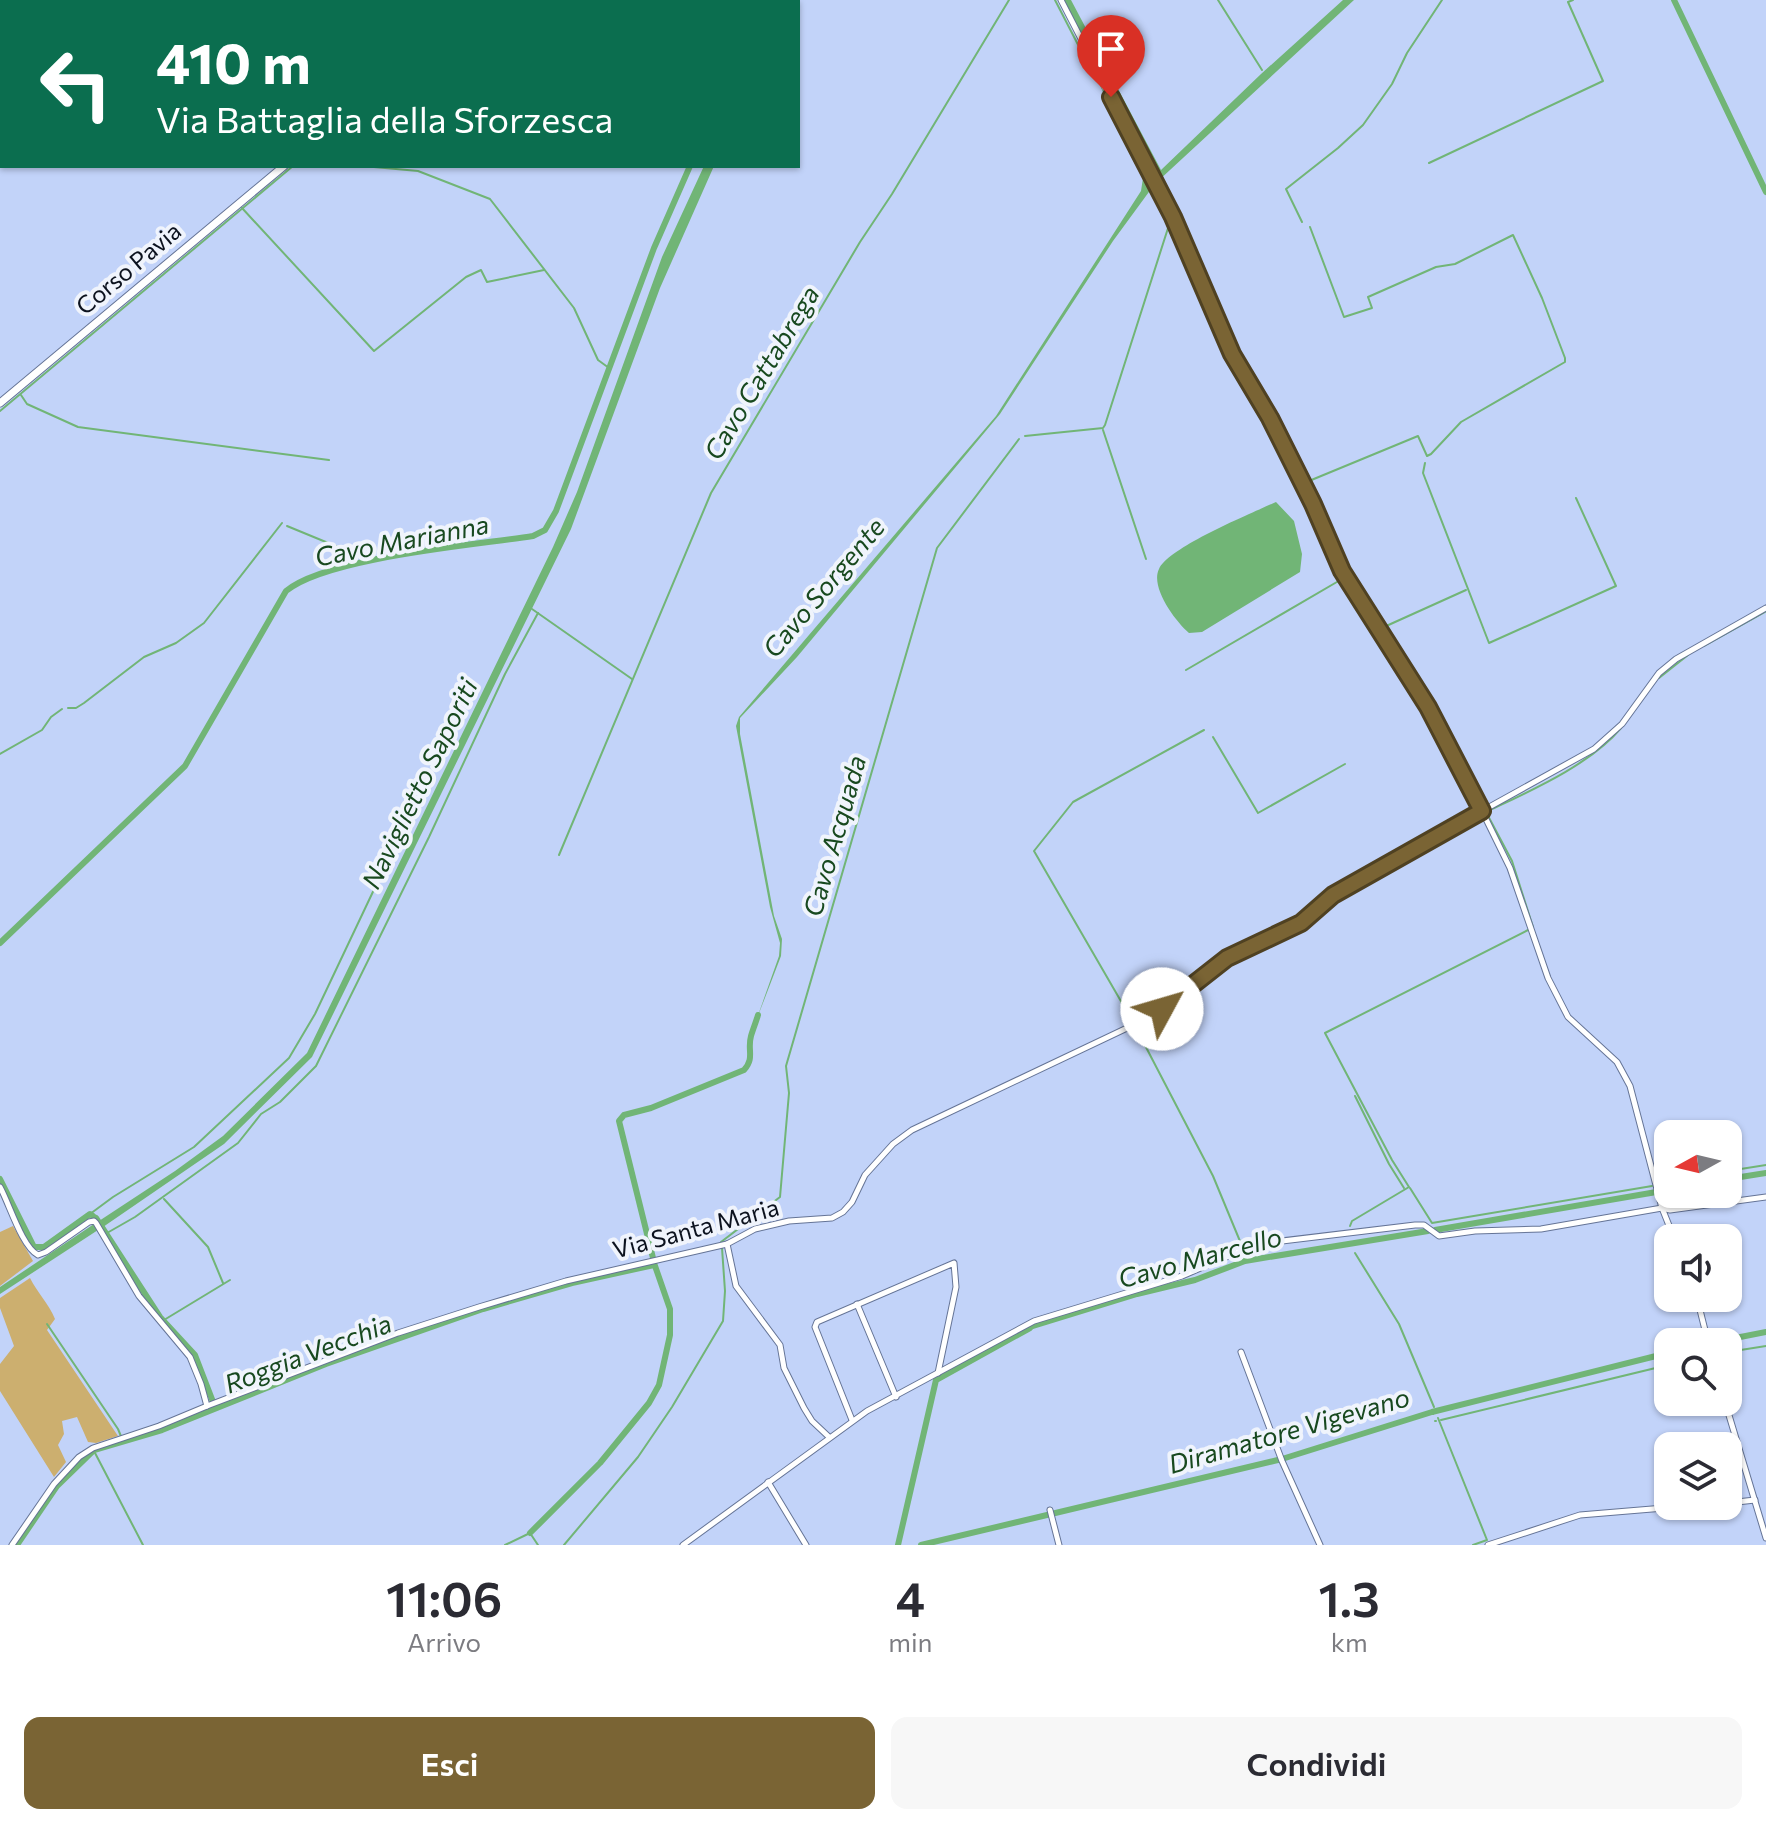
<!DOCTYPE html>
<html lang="it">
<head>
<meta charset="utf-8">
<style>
  :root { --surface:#fff; --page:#f7f7f7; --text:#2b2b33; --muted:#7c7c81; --accent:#7a6434 }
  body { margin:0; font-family:Commissioner,sans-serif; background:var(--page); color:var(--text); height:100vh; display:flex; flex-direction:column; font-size:30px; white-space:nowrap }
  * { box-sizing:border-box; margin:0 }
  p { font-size:26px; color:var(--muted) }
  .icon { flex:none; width:44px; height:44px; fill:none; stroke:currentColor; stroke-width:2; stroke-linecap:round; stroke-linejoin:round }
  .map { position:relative; height:1545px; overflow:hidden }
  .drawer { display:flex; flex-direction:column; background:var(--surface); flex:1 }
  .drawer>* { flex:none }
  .top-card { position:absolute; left:0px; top:0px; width:800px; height:168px; box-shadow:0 2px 6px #0004; background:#0b6e4f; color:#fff; overflow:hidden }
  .needle { width:52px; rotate:262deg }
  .controls { position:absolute; left:1654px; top:1120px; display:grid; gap:16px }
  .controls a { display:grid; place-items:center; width:88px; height:88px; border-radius:16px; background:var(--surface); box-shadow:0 2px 6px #0004; font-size:40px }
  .pin { position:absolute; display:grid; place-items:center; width:68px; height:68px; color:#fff; margin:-82px -34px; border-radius:50% 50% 50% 0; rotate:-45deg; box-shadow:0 0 8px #0007 }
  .pin .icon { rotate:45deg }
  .me { position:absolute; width:88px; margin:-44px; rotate:51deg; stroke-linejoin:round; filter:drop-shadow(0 0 6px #0008) }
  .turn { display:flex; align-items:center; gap:28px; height:168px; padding:0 24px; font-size:36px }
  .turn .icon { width:104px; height:104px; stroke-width:2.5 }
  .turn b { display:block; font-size:56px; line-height:68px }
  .eta { display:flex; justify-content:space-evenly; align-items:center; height:136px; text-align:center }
  .eta b { font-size:48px; font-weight:600; line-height:56px }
  .button { display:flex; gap:16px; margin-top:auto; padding:16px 24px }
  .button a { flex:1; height:92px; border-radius:16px; background:var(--accent); color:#fff; font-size:32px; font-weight:600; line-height:92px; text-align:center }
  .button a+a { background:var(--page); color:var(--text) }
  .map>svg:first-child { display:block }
  .green { fill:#ccaf6f }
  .water { fill:#71b576 }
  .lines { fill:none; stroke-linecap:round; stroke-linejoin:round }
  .stream { stroke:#71b576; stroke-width:2 }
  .canal { stroke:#71b576; stroke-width:6 }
  .street-casing { stroke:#657496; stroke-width:7 }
  .secondary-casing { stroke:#657496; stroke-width:9 }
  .street { stroke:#fff; stroke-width:5 }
  .secondary { stroke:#fff; stroke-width:7 }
  .route-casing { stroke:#4f4122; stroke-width:20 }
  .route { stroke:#7a6434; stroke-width:14 }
  .labels { text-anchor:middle; stroke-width:8; stroke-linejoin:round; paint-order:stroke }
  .street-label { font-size:24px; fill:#0c121e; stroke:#f0f4fc }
  .water-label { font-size:26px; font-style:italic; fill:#18491f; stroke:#f0f4fc }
</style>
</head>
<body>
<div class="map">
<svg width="1766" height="1545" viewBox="0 0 1766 1545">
  <rect width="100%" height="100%" fill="#c2d3f9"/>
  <g class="green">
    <polygon points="13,1226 33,1261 0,1286 0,1232"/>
    <path d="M30,1278C37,1292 49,1304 55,1319L47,1330L118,1436L96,1443L88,1442L77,1417L62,1421L64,1434L58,1445L66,1462L54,1477L0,1391V1364L14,1346L0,1308V1298Z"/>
  </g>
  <g class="water">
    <polygon points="1064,0 1071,0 1161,170 1261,74 1343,0 1354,0 1157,182 1155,174"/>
    <polygon points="1096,77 1154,185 1113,241 1000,414 797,657 740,718 740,734 774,916 782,939 781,956 756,1021 779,956 780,943 770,907 736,726 739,717 996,416 1141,191 1143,178"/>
    <polygon points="704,166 714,166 660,288 571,529 312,1057 224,1144 103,1227 99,1221 175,1171 223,1136 307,1053 553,547 577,492 662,257"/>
    <path d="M1276,502L1294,521L1302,554L1300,572L1202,632L1189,633C1175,621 1150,587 1159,569C1169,547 1252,513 1276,502Z"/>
    <polygon points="94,1224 98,1230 0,1294 0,1287"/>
  </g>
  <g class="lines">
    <g class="stream">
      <polyline points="95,0 96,2"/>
      <polyline points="1055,0 1090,68"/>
      <polyline points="1218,0 1262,70"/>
      <polyline points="547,2 549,0"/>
      <polyline points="1429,163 1603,81 1568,2 1573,0"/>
      <polyline points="363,166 418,171 490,199 574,308 598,360 609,368"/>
      <polyline points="242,208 374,351 466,277 481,270 487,282 544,270"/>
      <polyline points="1302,222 1286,189 1338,148 1363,125 1392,84 1407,53 1442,0"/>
      <polyline points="1310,227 1344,317 1372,308 1368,297 1436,267 1455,264 1513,235 1542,298 1565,358 1565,362 1461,422 1431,454 1427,456 1418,436 1309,481 1319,500 1318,504"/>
      <polyline points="21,395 27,404 78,427 329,460"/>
      <polyline points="0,411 293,166"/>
      <polyline points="1103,430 1146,559"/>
      <polyline points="1025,436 1103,428 1105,425 1169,225 1169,219 1156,195"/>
      <polyline points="1425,463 1423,473 1489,643 1616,586 1576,498"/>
      <polyline points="287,526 372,561"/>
      <polyline points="1353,581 1438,716 1483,806"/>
      <polyline points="532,609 632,679"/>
      <polyline points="1384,627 1466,590"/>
      <polyline points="1704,646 1765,612"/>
      <polyline points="1186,670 1342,579"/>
      <polyline points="1659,678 1688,655"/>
      <polyline points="68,708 76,708 84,703 144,657 176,643 204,623 282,523"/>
      <polyline points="1213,737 1258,813 1345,764"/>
      <polyline points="0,754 42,730 51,717 62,709"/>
      <polyline points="559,855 711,493 860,242 892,194 1009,0"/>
      <path d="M1533,927L1512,861L1486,812C1530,791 1590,765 1621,728"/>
      <polyline points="1133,1022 1034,851 1073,802 1204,730"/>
      <polyline points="1136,1028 1213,1176 1242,1246"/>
      <polyline points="1355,1096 1389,1164 1404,1188"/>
      <polyline points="1728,1171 1766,1165"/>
      <polyline points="1665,1183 1668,1182"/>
      <polyline points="1410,1188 1432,1223 1652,1186"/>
      <polyline points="164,1199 208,1247 223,1283"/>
      <polyline points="90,1214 113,1197 194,1147 289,1058 315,1014 379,879"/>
      <polyline points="1350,1226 1352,1221 1409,1187 1392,1160 1325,1033 1528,930"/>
      <polyline points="107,1233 135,1217 238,1143 261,1114 280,1102 316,1066 429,837 505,674 538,613"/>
      <polyline points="721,1242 780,1197 789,1093 786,1066 937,548 1019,439"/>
      <polyline points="1355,1253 1399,1324 1434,1407"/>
      <polyline points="1244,1254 1245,1261"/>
      <polyline points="164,1320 230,1280"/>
      <polyline points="47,1324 118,1429 123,1441"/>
      <polyline points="1728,1352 1766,1346"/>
      <polyline points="1432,1412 1433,1414"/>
      <polyline points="1438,1418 1487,1540 1473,1545"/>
      <polyline points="1441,1420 1668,1365"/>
      <polyline points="1435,1421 1436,1421"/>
      <polyline points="94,1451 143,1545"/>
      <polyline points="505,1545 530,1533 538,1545"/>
      <polyline points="564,1545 638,1457 672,1407 723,1321 725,1291 722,1248"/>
    </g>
    <g class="canal">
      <polyline points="1674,0 1766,192"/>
      <polyline points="744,2 745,0"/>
      <path d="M0,943L185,766L286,591C327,557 476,545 533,536L545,530L556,511L654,248L690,166"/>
      <polyline points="0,1179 34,1247 44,1247 90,1214 93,1216"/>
      <polyline points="1728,1179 1766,1173"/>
      <polyline points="96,1218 160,1317 195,1355 215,1407"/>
      <polyline points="1435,1230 1668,1190"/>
      <path d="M653,1258L619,1121L624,1115L651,1108L744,1070C755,1058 747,1050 751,1036C753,1029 756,1022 758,1015"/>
      <polyline points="1033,1326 1137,1294 1195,1280 1245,1261 1428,1231"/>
      <polyline points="1715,1342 1766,1332"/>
      <polyline points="530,1533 600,1463 649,1403 659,1385 670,1335 670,1309 654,1263"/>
      <polyline points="17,1545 57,1486 94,1450 162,1430 326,1364 483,1309 572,1283 654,1265"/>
      <polyline points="898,1545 936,1380 1030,1328"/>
      <polyline points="921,1545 1282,1459 1432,1412 1668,1353"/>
    </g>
    <defs>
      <g id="street">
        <polyline points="1061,0 1173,217 1232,354 1270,418 1313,504 1342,571 1428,707 1482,811 1510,868 1548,978 1568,1017 1617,1062 1630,1086 1662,1208 1674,1238"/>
        <path d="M0,1187C9,1203 22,1247 38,1255L46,1252L89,1222L94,1221L96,1223L139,1296L190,1357L201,1384L207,1406"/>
        <polyline points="727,1244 736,1286 780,1345 784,1368 804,1408 812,1421 829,1437"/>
        <polyline points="1697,1298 1708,1342"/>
        <polyline points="857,1304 896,1397"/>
        <polyline points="1241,1352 1282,1461 1320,1545"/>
        <polyline points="1725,1402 1766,1538"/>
        <polyline points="852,1420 815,1327 817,1322 954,1263 956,1287 938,1373"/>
        <polyline points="768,1482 806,1545"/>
        <polyline points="1728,1503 1755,1500"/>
        <polyline points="1050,1510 1059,1545"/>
        <polyline points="12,1545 54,1484 79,1457 93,1448 159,1426 207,1406 398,1333 479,1307 566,1281 727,1244 755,1229 789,1221 832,1218 843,1212 852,1202 865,1175 893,1144 912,1130 1146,1019 1227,958 1301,923 1333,895 1352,883 1594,749 1622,724 1659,673 1676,659 1766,608"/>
        <polyline points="683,1545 867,1411 1034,1321 1182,1276 1247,1248 1265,1243 1415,1225 1424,1225 1439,1236 1475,1231 1541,1229 1662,1208 1670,1210 1766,1197"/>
        <polyline points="1488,1545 1580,1515 1688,1506"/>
      </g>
      <g id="secondary">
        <polyline points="481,2 483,0"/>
        <polyline points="0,403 284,166"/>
      </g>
    </defs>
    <use href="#street" class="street-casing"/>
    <use href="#secondary" class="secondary-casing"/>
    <use href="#street" class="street"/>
    <use href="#secondary" class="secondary"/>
  </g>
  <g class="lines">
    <defs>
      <polyline id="route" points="1111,97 1173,217 1232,354 1270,418 1313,504 1342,571 1428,707 1482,811 1333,895 1301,923 1227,958 1162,1009"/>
    </defs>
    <use href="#route" class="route-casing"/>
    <use href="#route" class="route"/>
  </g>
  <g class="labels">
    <g class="street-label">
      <text transform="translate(129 269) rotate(-40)" y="8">Corso Pavia</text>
      <text transform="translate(696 1229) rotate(-15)" y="8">Via Santa Maria</text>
    </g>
    <g class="water-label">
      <text transform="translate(762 373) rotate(-59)" y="9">Cavo Cattabrega</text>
      <text transform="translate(402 541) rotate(-11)" y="9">Cavo Marianna</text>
      <text transform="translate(824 588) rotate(-50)" y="9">Cavo Sorgente</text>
      <text transform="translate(420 784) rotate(-64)" y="9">Naviglietto Saporiti</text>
      <text transform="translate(835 836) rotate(-74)" y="9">Cavo Acquada</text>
      <text transform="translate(1200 1258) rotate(-15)" y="9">Cavo Marcello</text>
      <text transform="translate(308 1354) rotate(-21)" y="9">Roggia Vecchia</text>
      <text transform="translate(1289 1431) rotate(-16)" y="9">Diramatore Vigevano</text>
    </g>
  </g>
</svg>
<div class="controls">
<a><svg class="needle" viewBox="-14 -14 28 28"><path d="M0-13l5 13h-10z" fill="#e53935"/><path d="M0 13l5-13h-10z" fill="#7c7c81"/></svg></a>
<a><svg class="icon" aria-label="sound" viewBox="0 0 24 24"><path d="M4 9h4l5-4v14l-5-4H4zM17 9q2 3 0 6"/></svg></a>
<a><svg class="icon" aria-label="search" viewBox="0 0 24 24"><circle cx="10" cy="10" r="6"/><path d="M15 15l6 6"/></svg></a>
<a><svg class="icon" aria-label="layers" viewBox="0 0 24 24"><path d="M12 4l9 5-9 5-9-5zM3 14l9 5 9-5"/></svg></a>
</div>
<div class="pin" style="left:1111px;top:97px;background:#d93025"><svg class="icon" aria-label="arrive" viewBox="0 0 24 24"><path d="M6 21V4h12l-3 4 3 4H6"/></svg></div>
<svg class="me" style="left:1162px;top:1009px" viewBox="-20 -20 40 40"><circle r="19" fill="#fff"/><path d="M0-13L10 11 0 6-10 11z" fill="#7a6434"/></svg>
<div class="top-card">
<div class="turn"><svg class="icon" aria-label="left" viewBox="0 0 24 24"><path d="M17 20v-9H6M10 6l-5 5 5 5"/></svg><div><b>410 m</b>Via Battaglia della Sforzesca</div></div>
</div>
</div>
<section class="drawer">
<div class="eta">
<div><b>11:06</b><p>Arrivo</p></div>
<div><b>4</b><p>min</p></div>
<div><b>1.3</b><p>km</p></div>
</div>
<div class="button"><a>Esci</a><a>Condividi</a></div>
</section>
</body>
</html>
